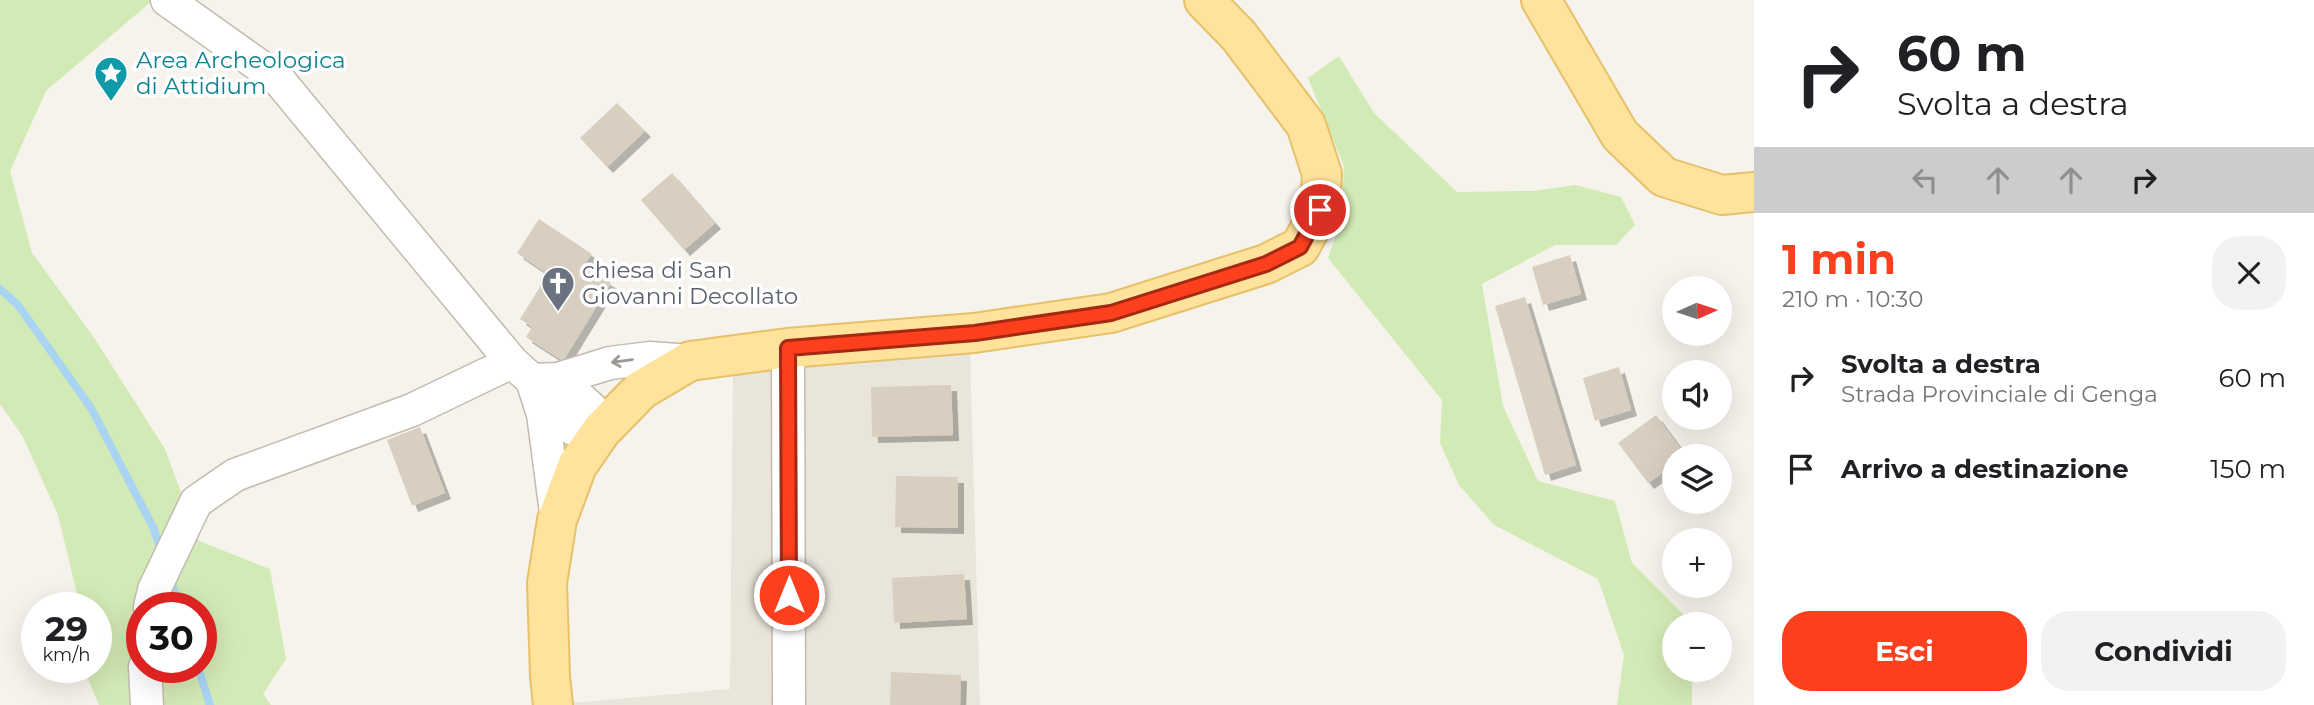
<!DOCTYPE html>
<html lang="it">
<head>
<meta charset="utf-8">
<style>
  :root { --surface:#fff; --page:#f2f2f2; --text:#202124; --muted:#757577; --accent:#fc3f1d }
  body { margin:0; font-family:Montserrat,sans-serif; background:var(--page); color:var(--text); height:100vh; display:flex; flex-direction:column; font-size:26px; white-space:nowrap }
  * { box-sizing:border-box; margin:0 }
  p { font-size:23px; color:var(--muted) }
  .icon { flex:none; width:38px; height:38px; fill:none; stroke:currentColor; stroke-width:2; stroke-linecap:round; stroke-linejoin:round }
  .map { position:relative; flex:1; overflow:hidden }
  .panel { display:flex; flex-direction:column; background:var(--surface); width:560px }
  .panel>* { flex:none }
  .top-card { background:#fff; color:var(--text); overflow:hidden }
  .needle { width:46px; rotate:87deg }
  .controls { position:absolute; left:1662px; top:276px; display:grid; gap:14px }
  .controls a { display:grid; place-items:center; width:70px; height:70px; border-radius:50%; background:var(--surface); box-shadow:0 7px 28px #0002; font-size:35px }
  .speed { position:absolute; left:21px; top:592px; display:flex; gap:14px; font-size:35px; font-weight:700; text-align:center }
  .speed>* { display:grid; place-content:center; width:91px; height:91px; border-radius:50%; background:var(--surface); box-shadow:0 7px 28px #0002; line-height:1 }
  .speed small { font-size:18px; font-weight:400 }
  .speed .limit { border:10px solid #d22; background:#fff; color:#111 }
  .pin { position:absolute; display:grid; place-items:center; width:60px; height:60px; color:#fff; margin:-30px; border:4px solid #fff; border-radius:50%; box-shadow:0 2px 7px #0007 }
  .me { position:absolute; width:77px; margin:-38px; rotate:0deg; stroke-linejoin:round; filter:drop-shadow(0 0 5px #0008) }
  .turn { display:flex; align-items:center; gap:24px; height:147px; padding:0 28px; font-size:32px }
  .turn .icon { width:91px; height:91px; stroke-width:2.5 }
  .turn b { display:block; font-size:49px; line-height:60px }
  .lanes { display:flex; align-items:center; height:66px; padding:0 28px; background:#0003; justify-content:center; gap:35px; direction:ltr }
  .lanes .off { opacity:.35 }
  .round { display:grid; place-items:center; flex:none; width:74px; height:74px; border-radius:28px; background:var(--page) }
  .summary { display:flex; align-items:center; justify-content:space-between; height:119px; padding:0 28px }
  h1 { font-size:42px; font-weight:700; line-height:52px; color:var(--accent) }
  .button { display:flex; gap:14px; margin-top:auto; padding:14px 28px }
  .button a { flex:1; height:80px; border-radius:28px; background:var(--accent); color:#fff; font-size:28px; font-weight:700; line-height:80px; text-align:center }
  .button a+a { background:var(--page); color:var(--text) }
  ul { padding:0; list-style:none }
  li { display:flex; align-items:center; gap:21px; height:91px; padding:0 28px }
  li div { flex:1 }
  li b { display:block; font-size:26px }
  li em { font-style:normal }
  main { display:flex; flex:1; min-height:0 }
  .map>svg:first-child { display:block }
  .residential { fill:#eae5da }
  .green { fill:#d2eab5; fill-rule:evenodd }
  .lines { fill:none; stroke-linecap:round; stroke-linejoin:round }
  .stream { stroke:#a9d4f2; stroke-width:8 }
  .building { fill:#d8cfc1; filter:url(#shadow) }
  .minor-casing { stroke:#c2bbae; stroke-width:35 }
  .major-casing { stroke:#e6c16a; stroke-width:42 }
  .minor { stroke:#fff; stroke-width:32 }
  .major { stroke:#ffe39c; stroke-width:38 }
  .oneway { stroke:#9c9892 }
  .route-casing { stroke:#a42913; stroke-width:18 }
  .route { stroke:#fc3f1d; stroke-width:12 }
  .labels { text-anchor:middle; stroke-width:7; stroke-linejoin:round; paint-order:stroke }
  .culture-label { font-size:23px; fill:#0d838f; stroke:#fff; text-anchor:start }
  .worship-label { font-size:23px; fill:#5b616d; stroke:#fff; text-anchor:start }
</style>
</head>
<body>
<main>
<div class="map">
<svg width="1754" height="705" viewBox="0 0 1754 705">
  <defs>
    <filter id="shadow"><feDropShadow dx="6" dy="6" stdDeviation="0" flood-color="#0004"/></filter>
  </defs>
  <rect width="100%" height="100%" fill="#f6f3ec"/>
  <polygon class="residential" points="970,352 980,705 571,705 571,703 730,689 733,370"/>
  <g class="green">
    <path d="M0,0H153L46,91L10,171L32,253L93,336L165,449L199,541L270,569L286,659L263,694L271,705H99L83,667H96V607H77L78,598L58,515L23,437L0,404ZM142,607H201V667H142Z"/>
    <polygon points="1339,56 1374,113 1457,192 1533,191 1575,185 1621,197 1635,225 1616,245 1555,245 1482,284 1503,406 1538,481 1615,501 1632,563 1691,622 1691,625 1675,625 1675,670 1692,670 1692,705 1617,705 1624,655 1598,579 1494,525 1459,485 1440,443 1442,400 1328,258 1341,221 1344,166 1308,78"/>
  </g>
  <g class="lines">
    <g class="stream">
      <polyline points="0,289 18,305 91,408 153,527 162,553"/>
      <polyline points="170,579 180,607"/>
      <polyline points="198,667 210,705"/>
    </g>
  </g>
  <g class="building">
    <polygon points="617,103 645,131 607,167 580,138"/>
    <polygon points="672,173 715,223 684,250 641,200"/>
    <polygon points="539,219 592,254 583,266 611,283 563,361 526,337 532,327 520,319 548,274 517,253"/>
    <polygon points="1570,255 1581,294 1543,305 1532,267"/>
    <polygon points="1525,297 1576,465 1545,475 1495,306"/>
    <polygon points="1619,367 1631,410 1595,421 1583,378"/>
    <polygon points="951,385 953,435 872,437 871,387"/>
    <polygon points="1656,415 1686,456 1675,457 1675,464 1648,483 1618,443"/>
    <polygon points="420,427 445,493 412,506 387,440"/>
    <polygon points="896,476 958,477 958,528 895,527"/>
    <polygon points="964,574 967,619 894,623 892,578"/>
    <polygon points="891,672 961,675 960,705 890,705"/>
  </g>
  <g class="lines">
    <defs>
      <g id="minor">
        <polyline points="167,0 278,79 512,362 532,380 543,414 557,520"/>
        <polyline points="788,348 789,705"/>
        <polyline points="532,380 558,379 610,363 650,358 690,361"/>
        <polyline points="540,405 573,429 601,431 591,408 558,379"/>
        <polyline points="150,607 154,590 196,502 235,475 412,410 512,362"/>
        <polyline points="145,667 147,705"/>
      </g>
      <g id="major">
        <polyline points="1541,0 1620,135 1664,177 1722,195 1754,192"/>
        <polyline points="553,705 550,676 547,583 557,520 577,466 601,431 641,390 690,361 788,348 974,333 1111,313 1266,264 1300,247 1320,210 1322,174 1306,125 1239,36 1204,0"/>
      </g>
    </defs>
    <use href="#minor" class="minor-casing"/>
    <use href="#major" class="major-casing"/>
    <use href="#minor" class="minor"/>
    <use href="#major" class="major"/>
  </g>
  <defs><path id="oneway-shaft" d="M-6 0H5M1.5-3L5.5 0L1.5 3" fill="none" stroke-width="1.6" stroke-linecap="round" stroke-linejoin="round" transform="scale(1.75)"/></defs>
  <use class="oneway" href="#oneway-shaft" transform="translate(622 361) rotate(172)"/>
  <g class="lines">
    <defs>
      <polyline id="route" points="789,595 788,348 975,333 1111,313 1266,264 1300,247 1320,210"/>
    </defs>
    <use href="#route" class="route-casing"/>
    <use href="#route" class="route"/>
  </g>
  <defs>
    <symbol id="sight-pin" viewBox="-11 -11 22 30"><path d="M0 17L-7.5 6A9.5 9.5 0 1 1 7.5 6Z" fill="#0f9aa8" stroke="#fff"/><path d="M0-6L1.8-2.2L6-1.7L2.9 1.2L3.7 5.4L0 3.3L-3.7 5.4L-2.9 1.2L-6-1.7L-1.8-2.2Z" fill="#fff"/></symbol>
    <symbol id="church-pin" viewBox="-11 -11 22 30"><path d="M0 17L-7.5 6A9.5 9.5 0 1 1 7.5 6Z" fill="#6b7280" stroke="#fff"/><path d="M-1.2-6h2.4v3.5h3.3v2.4h-3.3V6h-2.4V-.1h-3.3v-2.4h3.3Z" fill="#fff"/></symbol>
  </defs>
  <g fill-rule="evenodd">
    <use href="#sight-pin" x="92" y="54" width="38" height="52"/>
    <use href="#church-pin" x="539" y="264" width="38" height="52"/>
  </g>
  <g class="labels">
    <g class="culture-label">
      <text x="136" y="68">Area Archeologica<tspan x="136" dy="26">di Attidium</tspan></text>
    </g>
    <g class="worship-label">
      <text x="582" y="278">chiesa di San<tspan x="582" dy="26">Giovanni Decollato</tspan></text>
    </g>
  </g>
</svg>
<div class="controls">
<a><svg class="needle" viewBox="-14 -14 28 28"><path d="M0-13l5 13h-10z" fill="#e53935"/><path d="M0 13l5-13h-10z" fill="#757577"/></svg></a>
<a><svg class="icon" aria-label="sound" viewBox="0 0 24 24"><path d="M4 9h4l5-4v14l-5-4H4zM17 9q2 3 0 6"/></svg></a>
<a><svg class="icon" aria-label="layers" viewBox="0 0 24 24"><path d="M12 4l9 5-9 5-9-5zM3 14l9 5 9-5"/></svg></a>
<a>+</a>
<a>−</a>
</div>
<div class="speed"><div>29<small>km/h</small></div><div class="limit">30</div></div>
<div class="pin" style="left:1320px;top:210px;background:#d93025"><svg class="icon" aria-label="arrive" viewBox="0 0 24 24"><path d="M6 21V4h12l-3 4 3 4H6"/></svg></div>
<svg class="me" style="left:789px;top:595px" viewBox="-20 -20 40 40"><circle r="17" fill="#fc3f1d" stroke="#fff" stroke-width="3"/><path d="M0-11L8 9 0 5-8 9z" fill="#fff"/></svg>
</div>
<section class="panel">
<div class="top-card">
<div class="turn"><svg class="icon" aria-label="right" viewBox="0 0 24 24"><path d="M7 20v-9h11M14 6l5 5-5 5"/></svg><div><b>60 m</b>Svolta a destra</div></div>
<div class="lanes"><svg class="icon off" aria-label="left" viewBox="0 0 24 24"><path d="M17 20v-9H6M10 6l-5 5 5 5"/></svg><svg class="icon off" aria-label="ahead" viewBox="0 0 24 24"><path d="M12 20V5M6 11l6-6 6 6"/></svg><svg class="icon off" aria-label="ahead" viewBox="0 0 24 24"><path d="M12 20V5M6 11l6-6 6 6"/></svg><svg class="icon" aria-label="right" viewBox="0 0 24 24"><path d="M7 20v-9h11M14 6l5 5-5 5"/></svg></div>
</div>
<div class="summary"><div><h1>1 min</h1><p>210 m · 10:30</p></div><a class="round"><svg class="icon" aria-label="close" viewBox="0 0 24 24"><path d="M6 6l12 12M18 6L6 18"/></svg></a></div>
<ul>
<li><svg class="icon" aria-label="right" viewBox="0 0 24 24"><path d="M7 20v-9h11M14 6l5 5-5 5"/></svg><div><b>Svolta a destra</b><p>Strada Provinciale di Genga</p></div><em>60 m</em></li>
<li><svg class="icon" aria-label="arrive" viewBox="0 0 24 24"><path d="M6 21V4h12l-3 4 3 4H6"/></svg><div><b>Arrivo a destinazione</b></div><em>150 m</em></li>
</ul>
<div class="button"><a>Esci</a><a>Condividi</a></div>
</section>
</main>
</body>
</html>
